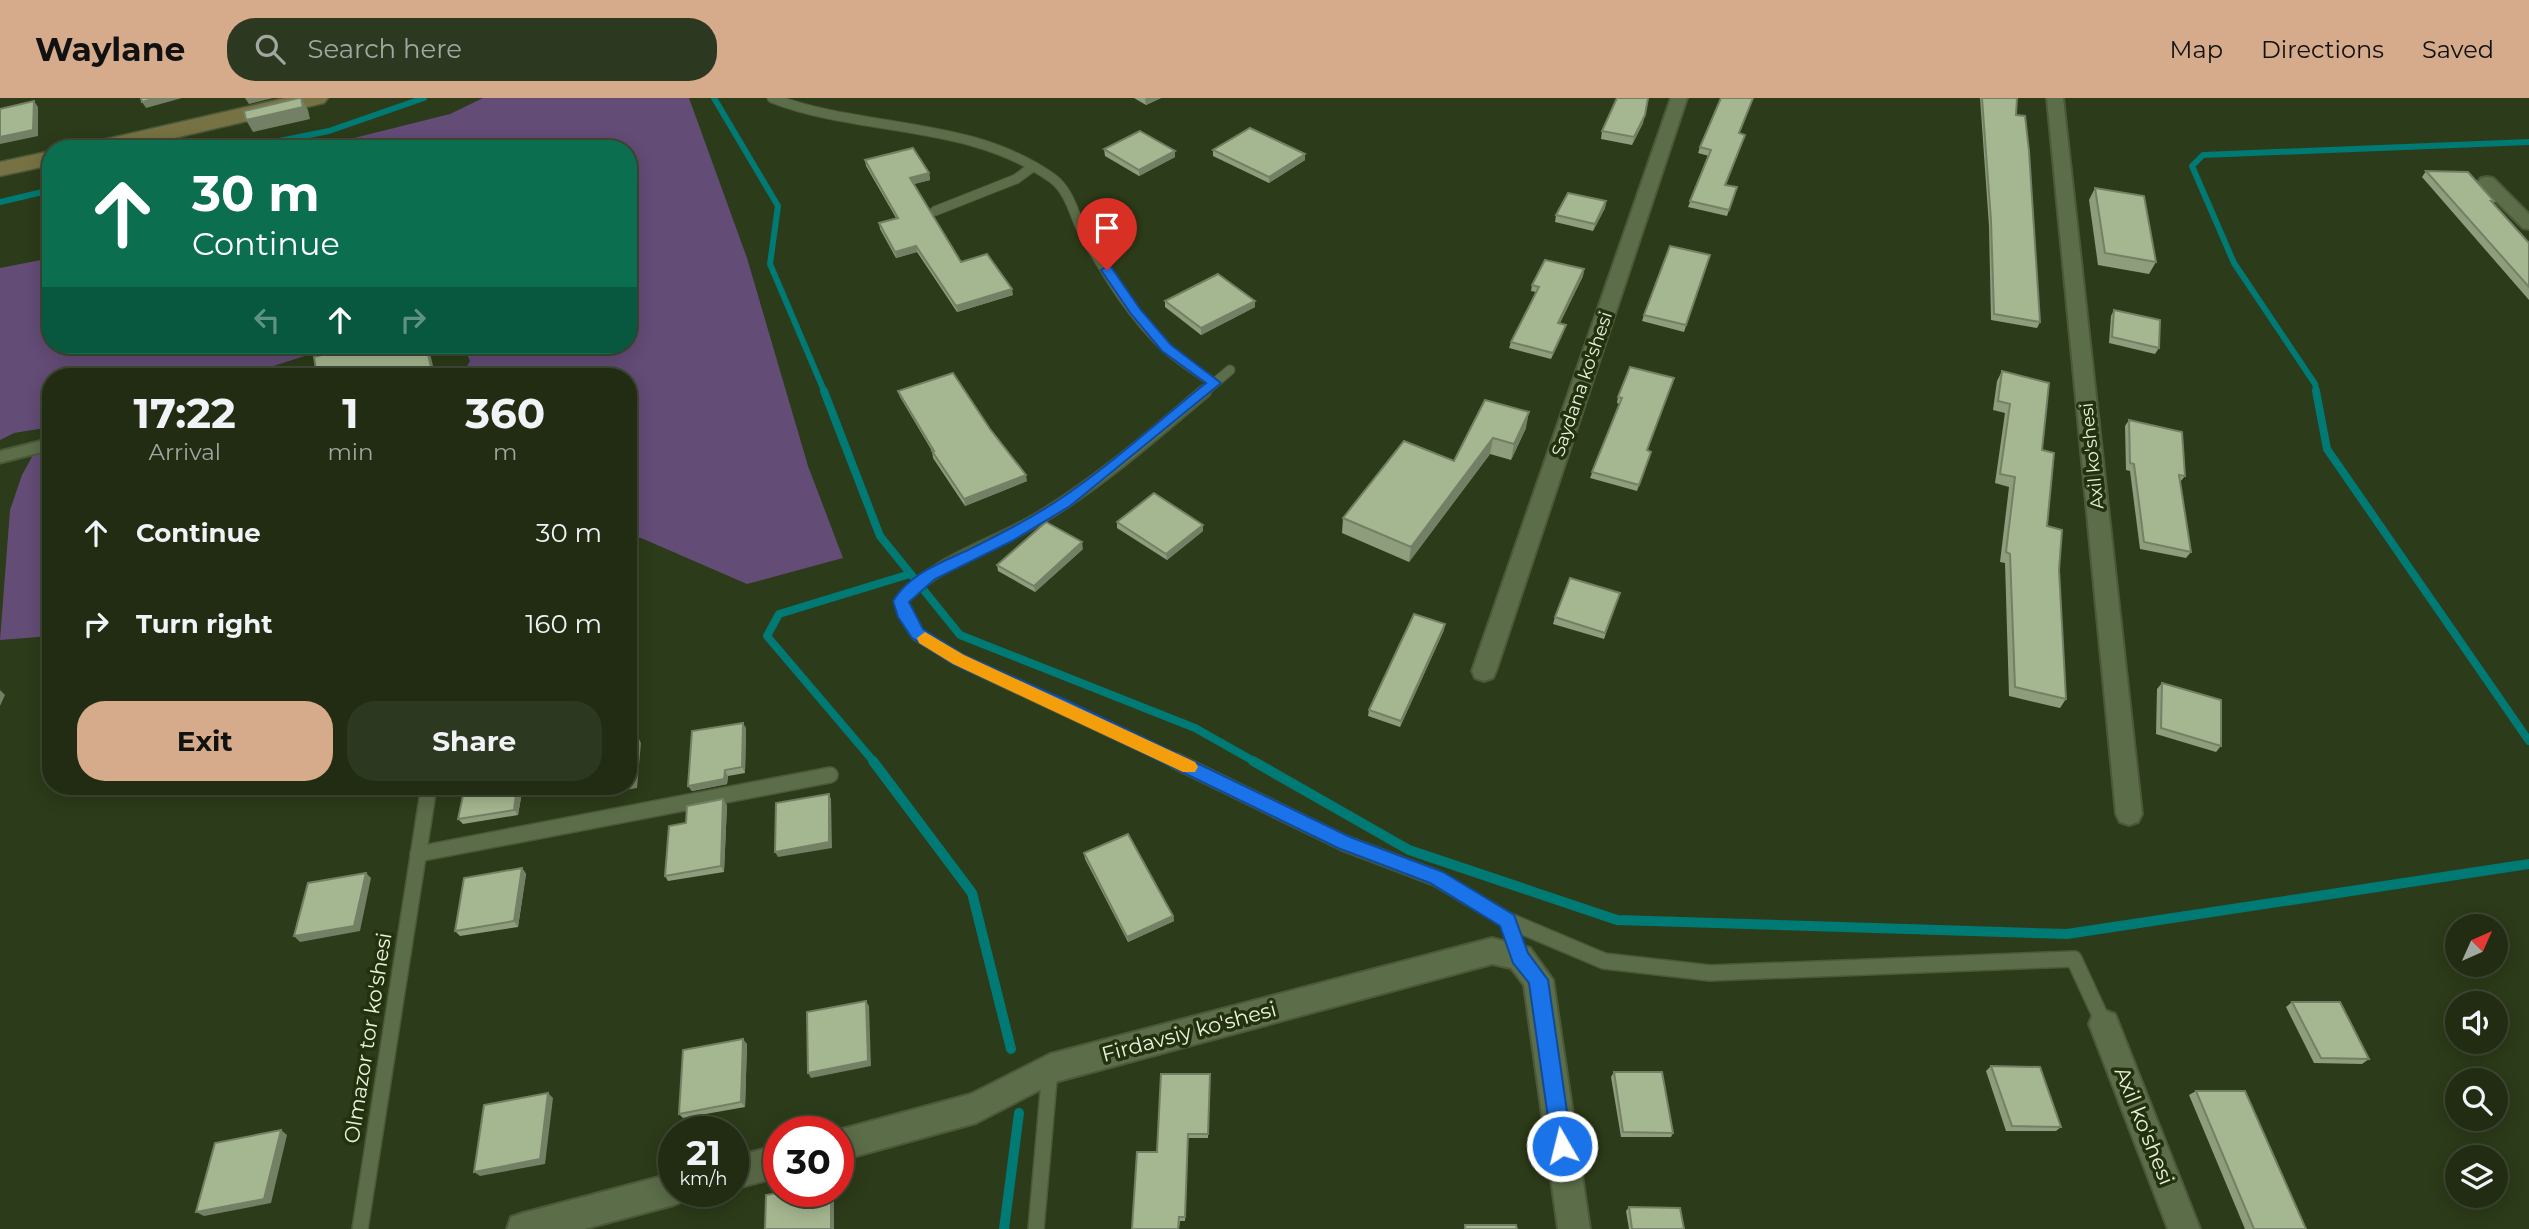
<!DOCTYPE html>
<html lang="en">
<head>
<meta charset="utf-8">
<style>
  :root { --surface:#212c13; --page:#2d3821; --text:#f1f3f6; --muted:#a2a7a0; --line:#3e4833; --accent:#d6ab8b }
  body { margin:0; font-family:Montserrat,sans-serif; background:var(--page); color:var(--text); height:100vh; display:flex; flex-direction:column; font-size:26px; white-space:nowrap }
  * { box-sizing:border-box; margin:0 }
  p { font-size:23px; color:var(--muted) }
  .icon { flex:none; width:38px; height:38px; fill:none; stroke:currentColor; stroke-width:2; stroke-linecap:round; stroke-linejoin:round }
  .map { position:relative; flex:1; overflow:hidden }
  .side { position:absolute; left:42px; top:270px; width:595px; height:427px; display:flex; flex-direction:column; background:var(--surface); border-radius:28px; box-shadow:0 4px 18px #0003,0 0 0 2px var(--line) }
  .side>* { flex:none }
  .banner { position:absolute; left:42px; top:42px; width:595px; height:214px; border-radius:28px; box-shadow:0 4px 18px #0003,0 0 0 2px var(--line); background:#0b6e4f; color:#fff; overflow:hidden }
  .needle { width:46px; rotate:45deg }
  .controls { position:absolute; left:2445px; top:816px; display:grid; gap:14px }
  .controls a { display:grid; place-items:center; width:63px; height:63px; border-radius:50%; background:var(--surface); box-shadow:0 4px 18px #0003,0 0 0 2px var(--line); font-size:35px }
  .speed { position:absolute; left:658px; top:1018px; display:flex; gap:14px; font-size:35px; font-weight:700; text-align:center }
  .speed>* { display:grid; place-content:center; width:91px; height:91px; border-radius:50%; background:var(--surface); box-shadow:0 4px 18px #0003,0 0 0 2px var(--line); line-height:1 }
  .speed small { font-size:18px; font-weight:400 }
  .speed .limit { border:10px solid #d22; background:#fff; color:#111 }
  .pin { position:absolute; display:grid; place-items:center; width:60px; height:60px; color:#fff; margin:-72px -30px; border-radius:50% 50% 50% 0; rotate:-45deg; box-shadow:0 0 7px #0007 }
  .pin .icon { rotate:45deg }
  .me { position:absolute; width:77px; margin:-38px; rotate:352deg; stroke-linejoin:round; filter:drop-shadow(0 0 5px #0008) }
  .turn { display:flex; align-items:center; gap:24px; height:147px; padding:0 35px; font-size:32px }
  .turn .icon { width:91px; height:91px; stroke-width:2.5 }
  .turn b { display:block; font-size:49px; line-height:60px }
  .lanes { display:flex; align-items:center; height:66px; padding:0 35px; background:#0003; justify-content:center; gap:35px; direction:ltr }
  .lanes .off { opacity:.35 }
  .eta { display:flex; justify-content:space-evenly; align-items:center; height:119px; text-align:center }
  .eta b { font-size:42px; font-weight:700; line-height:49px }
  .cta { display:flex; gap:14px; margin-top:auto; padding:14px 35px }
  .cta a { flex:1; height:80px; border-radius:28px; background:var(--accent); color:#111; font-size:28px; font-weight:700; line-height:80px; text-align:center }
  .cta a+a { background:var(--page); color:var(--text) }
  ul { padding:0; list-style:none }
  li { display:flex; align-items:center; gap:21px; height:91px; padding:0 35px }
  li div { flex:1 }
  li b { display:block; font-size:26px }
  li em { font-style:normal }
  header { display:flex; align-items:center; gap:42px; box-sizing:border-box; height:98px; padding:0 35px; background:var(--accent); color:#111 }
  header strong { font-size:33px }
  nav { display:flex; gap:38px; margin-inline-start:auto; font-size:24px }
  .search { width:490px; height:63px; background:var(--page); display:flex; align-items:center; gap:18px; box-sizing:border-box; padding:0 24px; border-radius:28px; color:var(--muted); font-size:26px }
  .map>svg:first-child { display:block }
  .green { fill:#634c76 }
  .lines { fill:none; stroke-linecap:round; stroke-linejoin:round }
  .stream-far2 { stroke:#007a74; stroke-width:6 }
  .stream-far1 { stroke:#007a74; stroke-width:8 }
  .stream { stroke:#007a74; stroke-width:10 }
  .lane-far2-casing { stroke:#4c583a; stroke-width:11 }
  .lane-far1-casing { stroke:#4c583a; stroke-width:15 }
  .lane-casing { stroke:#4c583a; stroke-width:18 }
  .street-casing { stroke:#4c583a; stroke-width:4 }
  .secondary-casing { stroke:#4c583a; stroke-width:3 }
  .lane-far2 { stroke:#5c6d49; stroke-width:9 }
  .lane-far1 { stroke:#5c6d49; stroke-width:11 }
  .lane { stroke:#5c6d49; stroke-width:15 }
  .street { fill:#5c6d49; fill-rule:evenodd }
  .secondary { fill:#777243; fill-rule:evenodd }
  .wall { fill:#8e9d7c }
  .shaded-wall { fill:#748065 }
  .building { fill:#a5b790; stroke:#748065; stroke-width:2 }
  .route { fill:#1a73e8; stroke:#114b97; stroke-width:2 }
  .slow { fill:#f59e0b }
  .labels { text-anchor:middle; stroke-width:7; stroke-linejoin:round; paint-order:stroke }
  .street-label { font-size:18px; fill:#e8f2dd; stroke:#23310e }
  .near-street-label { font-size:21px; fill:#e8f2dd; stroke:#23310e }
</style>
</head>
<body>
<header>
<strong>Waylane</strong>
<div class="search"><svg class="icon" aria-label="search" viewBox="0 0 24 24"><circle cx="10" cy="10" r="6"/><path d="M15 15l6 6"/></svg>Search here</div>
<nav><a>Map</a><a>Directions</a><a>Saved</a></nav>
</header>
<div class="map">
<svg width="2529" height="1131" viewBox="0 0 2529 1131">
  <rect width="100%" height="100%" fill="#2c3b19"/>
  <g class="green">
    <polygon points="483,0 689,0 747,160 808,368 843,460 747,486 641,440 628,440 628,278 450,278 465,272 470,263 463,247 628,247 628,51 310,51 450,16"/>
    <polygon points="51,160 51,247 339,247 242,278 51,278 51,329 14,335 0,342 0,170"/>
    <polygon points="51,352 51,538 0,542 10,412 22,377 33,357"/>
  </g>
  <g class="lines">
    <g class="stream-far2">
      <polyline points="714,0 778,108 770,166 825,295"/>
      <polyline points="240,51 329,33 424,0"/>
      <polyline points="0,104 51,92"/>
      <polyline points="2317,295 2315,286 2234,165 2192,68 2203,57 2529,44"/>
    </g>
    <g class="stream-far1">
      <polyline points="824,293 880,438 960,537 1195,630 1257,665"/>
      <polyline points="2316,293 2327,351 2529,643"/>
      <polyline points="875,665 767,538 779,516 910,476"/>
    </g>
    <g class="stream">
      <polyline points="873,663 972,795 1011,951"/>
      <polyline points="1253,663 1409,752 1617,822 2067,836 2529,766"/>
      <polyline points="1004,1131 1019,1015"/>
    </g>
    <defs>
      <g id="lane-far2">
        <path d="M772,0C862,35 969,21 1052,80C1072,94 1075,124 1088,144C1110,181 1134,221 1167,251C1181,264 1198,274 1214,285"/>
        <polyline points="935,113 1016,81 1031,70"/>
        <polyline points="1203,295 1230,272"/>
      </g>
      <g id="lane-far1">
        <polyline points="0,359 51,346"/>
        <path d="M1180,665L958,561L917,536L906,519L901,503C938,461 997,447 1043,418C1102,382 1153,337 1205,293"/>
      </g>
      <g id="lane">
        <polyline points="1176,663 1344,745 1436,780 1507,822 1520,859"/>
        <polyline points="418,756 830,677"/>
        <polyline points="1507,822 1604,863 1710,875 2074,861 2104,926"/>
        <polyline points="360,1131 429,688"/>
        <polyline points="1036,1131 1050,971"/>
      </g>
      <g id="street">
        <polygon points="1671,0 1687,0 1496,573 1493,580 1484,583 1475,580 1472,573"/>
        <polygon points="2047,0 2063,0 2142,716 2138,724 2129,727 2120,724 2116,716"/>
        <polygon points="2487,79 2493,80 2529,116 2529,131 2523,130 2481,88 2478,84 2481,80"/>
        <polygon points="1492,840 1530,850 1553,882 1590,1131 1558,1131 1524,887 1511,870 1492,866 1055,984 976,1025 838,1063 838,1034 831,1034 971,996 1050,956"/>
        <polygon points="2104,912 2115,916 2200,1131 2168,1131 2089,926 2093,916"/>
        <polygon points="779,1047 779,1079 733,1091 733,1059"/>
        <polygon points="674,1075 674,1094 689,1094 685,1102 674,1107 584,1131 507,1131 511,1119 523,1115"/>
      </g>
      <g id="secondary">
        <polygon points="285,0 328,0 324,5 127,51 82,51 85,46"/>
        <polygon points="51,53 51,67 0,78 0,64"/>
      </g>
    </defs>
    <use href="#lane-far2" class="lane-far2-casing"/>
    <use href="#lane-far1" class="lane-far1-casing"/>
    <use href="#lane" class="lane-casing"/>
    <use href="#street" class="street-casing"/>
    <use href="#secondary" class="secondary-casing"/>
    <use href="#lane-far2" class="lane-far2"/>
    <use href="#lane-far1" class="lane-far1"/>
    <use href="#lane" class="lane"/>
    <use href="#street" class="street"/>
    <use href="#secondary" class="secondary"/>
  </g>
  <g class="wall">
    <polygon points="1134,0 1161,0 1146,7"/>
    <polygon points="1721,0 1753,0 1739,35 1743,43 1726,87 1735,96 1727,118 1688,109 1709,58 1698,55 1700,49"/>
    <polygon points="1980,0 2017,0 2016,17 2040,224 2037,230 1991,222 1989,128"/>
    <polygon points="1643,25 1632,47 1601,41 1602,33"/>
    <polygon points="1104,51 1175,59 1139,78 1105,58"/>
    <polygon points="1213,52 1305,62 1269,85 1213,58"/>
    <polygon points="865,62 929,75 930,82 913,86 961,164 1013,197 957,214 917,154 896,160 880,131 879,125 896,120 866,68"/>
    <polygon points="2426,73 2494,103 2493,105 2529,145 2529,202 2422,79"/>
    <polygon points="2095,90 2156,164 2149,176 2098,167 2089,102"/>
    <polygon points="1606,103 1605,110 1593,133 1555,124 1556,117"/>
    <polygon points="1710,157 1684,234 1642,223 1644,217"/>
    <polygon points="1584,171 1583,178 1560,225 1564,233 1551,261 1509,250 1511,244 1536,194 1531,193 1532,187"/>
    <polygon points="1165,203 1255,209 1201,237 1165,209"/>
    <polygon points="2114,212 2159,250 2155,256 2109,245 2111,218"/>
    <polygon points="1630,269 1647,352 1651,354 1637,393 1590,380 1620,306 1617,305 1618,299"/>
    <polygon points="2002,273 2042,352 2047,428 2059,472 2066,601 2060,610 2009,598 2005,465 2000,464 2009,389 1995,385 2005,315 1993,312 1997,283"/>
    <polygon points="898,293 990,331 1027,383 965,408 933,360 932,353 900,299"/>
    <polygon points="1485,302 1526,330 1511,362 1490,356 1409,464 1342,435 1343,420 1454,363"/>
    <polygon points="2129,322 2185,378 2180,384 2191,454 2186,460 2140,451 2130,373 2126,372 2125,328"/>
    <polygon points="1117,424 1203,433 1167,462 1117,430"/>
    <polygon points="1083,451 1035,494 998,473 997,467"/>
    <polygon points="1620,495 1604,541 1553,526 1555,519"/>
    <polygon points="1444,532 1400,629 1368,618 1369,612"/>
    <polygon points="2162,585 2221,648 2216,654 2156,636 2157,591"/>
    <polygon points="746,630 745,675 728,678 727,686 692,693 688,688"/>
    <polygon points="465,688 523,688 518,717 463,726 458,721"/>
    <polygon points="727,707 724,774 668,783 665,778 686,725"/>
    <polygon points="1084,755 1173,818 1174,823 1128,844 1085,761"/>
    <polygon points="522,770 526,776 518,829 460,838 455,833"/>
    <polygon points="2292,904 2369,961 2362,966 2314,965 2286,909"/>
    <polygon points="747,946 745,1009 683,1020 679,1016"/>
    <polygon points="1991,968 2061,1029 2056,1033 2006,1033 1986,973"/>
    <polygon points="1614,974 1673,1035 1671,1039 1621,1039 1611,979"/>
    <polygon points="1210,981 1208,1040 1188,1040 1185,1123 1180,1123 1179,1131 1132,1131 1157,1054"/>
    <polygon points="2196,993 2306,1131 2245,1131 2189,997"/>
    <polygon points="1629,1109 1684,1131 1629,1131 1626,1113"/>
  </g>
  <g class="shaded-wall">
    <polygon points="156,0 182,0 146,10 142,4"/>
    <polygon points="245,0 273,0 249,6"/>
    <polygon points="301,0 308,12 310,21 253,34 246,22"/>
    <polygon points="1147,0 1161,0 1146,7 1145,1"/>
    <polygon points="34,3 38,9 38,38 0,46 0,39"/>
    <polygon points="1645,17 1643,25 1632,47 1634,39"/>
    <polygon points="1175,53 1175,59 1139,78 1139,72"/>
    <polygon points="1305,56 1305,62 1269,85 1269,79"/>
    <polygon points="929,75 930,82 911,87 910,80"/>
    <polygon points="1606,103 1605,110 1593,133 1595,126"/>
    <polygon points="916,148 917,154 896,160 895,154"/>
    <polygon points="1584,171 1583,178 1557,231 1558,225"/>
    <polygon points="1012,191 1013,197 957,214 956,208"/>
    <polygon points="1255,203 1255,209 1201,237 1201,230"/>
    <polygon points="426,247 428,247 435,276 426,278 400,278"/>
    <polygon points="1529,314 1526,330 1511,362 1514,346"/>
    <polygon points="1493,340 1490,356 1409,464 1411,449"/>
    <polygon points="1026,377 1027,383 965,408 964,401"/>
    <polygon points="1203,427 1203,433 1167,462 1166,456"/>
    <polygon points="1082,444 1083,451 1035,494 1034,488"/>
    <polygon points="1445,526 1444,532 1400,629 1401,623"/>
    <polygon points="0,592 5,597 0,608"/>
    <polygon points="743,625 746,630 745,675 742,669"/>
    <polygon points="638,639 641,645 637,690 584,699 580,693 613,688 628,688"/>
    <polygon points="725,672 728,678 727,686 692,693 688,688"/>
    <polygon points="517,688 523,688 518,717 514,712"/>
    <polygon points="829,696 831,701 832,750 778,759 775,754"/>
    <polygon points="723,701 727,707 724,774 721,768"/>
    <polygon points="522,770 526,776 518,829 514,823"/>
    <polygon points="366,775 371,780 360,833 300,844 294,838"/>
    <polygon points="1173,818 1174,823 1128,844 1127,839"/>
    <polygon points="866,903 869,908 871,968 811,980 808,975"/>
    <polygon points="743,941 747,946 745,1009 741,1004"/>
    <polygon points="548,995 553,1000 545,1066 480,1078 474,1074"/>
    <polygon points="281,1032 287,1037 271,1105 204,1118 196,1114"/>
    <rect x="831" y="1094" width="3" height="37"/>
  </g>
  <g class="building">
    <polygon points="141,0 156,0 142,4"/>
    <polygon points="299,0 301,0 303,9 246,22 244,13"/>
    <polygon points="1617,0 1648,0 1645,17 1634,39 1602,33"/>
    <polygon points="1721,0 1753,0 1739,35 1745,37 1725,87 1737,89 1729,112 1690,103 1711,52 1700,49"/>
    <polygon points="1982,0 2017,0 2016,17 2025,18 2029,53 2040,224 1994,216 1991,122"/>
    <polygon points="34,3 33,32 0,39 0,11"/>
    <polygon points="1250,30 1305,56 1269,79 1213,52"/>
    <polygon points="1140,33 1175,53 1139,72 1104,51"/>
    <polygon points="913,50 929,75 910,80 961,164 987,156 1012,191 956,208 916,148 895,154 879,125 898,120 865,62"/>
    <polygon points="2426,73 2468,74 2494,103 2491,103 2529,145 2529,189"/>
    <polygon points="2095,90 2144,98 2156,164 2105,155"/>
    <polygon points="1568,95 1606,103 1595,126 1556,117"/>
    <polygon points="1670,148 1710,157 1686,227 1644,217"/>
    <polygon points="1545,162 1584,171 1558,225 1566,227 1553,255 1511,244 1539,189 1532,187"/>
    <polygon points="1218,176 1255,203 1201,230 1165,203"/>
    <polygon points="2114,212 2160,222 2159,250 2112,239"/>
    <polygon points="359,247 426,247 431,269 400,278 317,278 314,259"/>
    <polygon points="1630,269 1674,280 1647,352 1651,354 1639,387 1592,374 1622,300 1618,299"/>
    <polygon points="2002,273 2049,285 2042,352 2054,355 2047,428 2062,432 2059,472 2066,601 2015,589 2010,456 2006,454 2015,379 2000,376 2010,306 1998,303"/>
    <polygon points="953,275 990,331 1026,377 964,401 932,353 934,353 898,293"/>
    <polygon points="1485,302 1529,314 1514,346 1493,340 1411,449 1343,420 1404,343 1454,363"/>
    <polygon points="2129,322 2182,334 2185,378 2179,377 2191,454 2144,444 2134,366 2130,365"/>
    <polygon points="1154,395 1203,427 1166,456 1117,424"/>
    <polygon points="1046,424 1082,444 1034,488 997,467"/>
    <polygon points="1570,480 1620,495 1605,535 1555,519"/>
    <polygon points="1414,516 1445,526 1401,623 1369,612"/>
    <polygon points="2162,585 2221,602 2221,648 2161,630"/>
    <polygon points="743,625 742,669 725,672 724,681 688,688 692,633"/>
    <polygon points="638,639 633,684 628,685 628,641"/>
    <polygon points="465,688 517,688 514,712 458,721"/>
    <polygon points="580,688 613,688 580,693"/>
    <polygon points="829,696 829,744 775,754 776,705"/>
    <polygon points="723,701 721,768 665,778 669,728 686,725 687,708"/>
    <polygon points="1128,736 1173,818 1127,839 1084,755"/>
    <polygon points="522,770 514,823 455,833 464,780"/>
    <polygon points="366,775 354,828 294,838 308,785"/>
    <polygon points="866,903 868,963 808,975 807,914"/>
    <polygon points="2292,904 2340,904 2369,961 2321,960"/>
    <polygon points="743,941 741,1004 679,1016 683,952"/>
    <polygon points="1991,968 2040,969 2061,1029 2012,1028"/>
    <polygon points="1614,974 1662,974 1673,1035 1623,1034"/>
    <polygon points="1161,976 1210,976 1208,1036 1188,1036 1185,1119 1179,1119 1178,1131 1132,1131 1137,1054 1157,1054"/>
    <polygon points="2196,993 2245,993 2306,1131 2254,1131"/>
    <polygon points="548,995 540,1061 474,1074 484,1007"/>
    <polygon points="281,1032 264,1101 196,1114 215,1045"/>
    <polygon points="783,1094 831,1094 831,1131 765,1131 766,1097"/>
    <polygon points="1629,1109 1680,1110 1684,1131 1632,1131"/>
    <polygon points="1465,1127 1516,1127 1517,1131 1465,1131"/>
  </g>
  <path class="route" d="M1107,168L1111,169L1140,211L1171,247L1221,285L1070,408L1012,443L935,481L909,504L923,531L964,557L1066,602L1350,739L1443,774L1514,817L1528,855L1548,882L1572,1048L1569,1055L1562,1058L1555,1055L1552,1048L1529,885L1513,865L1500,828L1430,785L1338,750L1055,612L953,566L912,540L898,519L893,503C909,476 940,465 966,453C998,437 1030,421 1060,401C1111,367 1157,324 1206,285L1162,253L1131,216L1101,172Z"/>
  <polygon class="slow" points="925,534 964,557 1195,664 1198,669 1195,674 1183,674 953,566 919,545 917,540"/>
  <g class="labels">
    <g class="street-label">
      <text transform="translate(1582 286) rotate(-71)" y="6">Saydana ko'shesi</text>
      <text transform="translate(2092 358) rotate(-96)" y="6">Axil ko'shesi</text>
    </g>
    <g class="near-street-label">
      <text transform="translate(1189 934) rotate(-15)" y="7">Firdavsiy ko'shesi</text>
      <text transform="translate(368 940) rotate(-81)" y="7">Olmazor tor ko'shesi</text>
      <text transform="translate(2144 1028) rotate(68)" y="7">Axil ko'shesi</text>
    </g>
  </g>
</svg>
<div class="controls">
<a><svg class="needle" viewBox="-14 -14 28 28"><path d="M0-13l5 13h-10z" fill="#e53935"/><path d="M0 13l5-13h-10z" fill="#a2a7a0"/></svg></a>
<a><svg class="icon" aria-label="sound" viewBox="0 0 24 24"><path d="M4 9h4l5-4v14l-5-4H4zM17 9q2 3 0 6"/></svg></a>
<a><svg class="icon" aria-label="search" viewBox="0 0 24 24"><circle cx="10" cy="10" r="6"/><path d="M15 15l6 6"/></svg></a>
<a><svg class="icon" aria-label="layers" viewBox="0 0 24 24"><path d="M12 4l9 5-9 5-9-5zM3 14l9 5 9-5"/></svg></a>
</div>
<div class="speed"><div>21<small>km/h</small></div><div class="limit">30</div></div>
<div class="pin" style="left:1107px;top:172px;background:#d93025"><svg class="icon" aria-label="arrive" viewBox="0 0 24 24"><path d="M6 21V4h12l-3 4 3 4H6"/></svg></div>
<svg class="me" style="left:1562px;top:1048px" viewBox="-20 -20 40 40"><circle r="17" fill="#1a73e8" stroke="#fff" stroke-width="3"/><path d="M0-11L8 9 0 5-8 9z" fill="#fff"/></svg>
<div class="banner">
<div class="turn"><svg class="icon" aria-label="ahead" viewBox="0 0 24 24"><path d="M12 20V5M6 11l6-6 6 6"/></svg><div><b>30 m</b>Continue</div></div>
<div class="lanes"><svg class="icon off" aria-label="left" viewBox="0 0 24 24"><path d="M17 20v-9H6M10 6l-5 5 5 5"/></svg><svg class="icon" aria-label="ahead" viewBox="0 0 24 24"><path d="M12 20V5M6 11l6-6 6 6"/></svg><svg class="icon off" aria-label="right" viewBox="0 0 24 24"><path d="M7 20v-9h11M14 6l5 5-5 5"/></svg></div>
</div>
<section class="side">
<div class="eta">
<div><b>17:22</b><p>Arrival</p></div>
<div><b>1</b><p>min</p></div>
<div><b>360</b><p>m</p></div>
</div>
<ul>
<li><svg class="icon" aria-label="ahead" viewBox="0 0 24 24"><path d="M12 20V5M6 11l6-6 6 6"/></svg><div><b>Continue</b></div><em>30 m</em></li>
<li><svg class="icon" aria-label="right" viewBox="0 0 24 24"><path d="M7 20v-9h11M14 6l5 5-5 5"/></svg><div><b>Turn right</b></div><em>160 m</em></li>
</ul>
<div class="cta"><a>Exit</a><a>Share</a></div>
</section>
</div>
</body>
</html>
